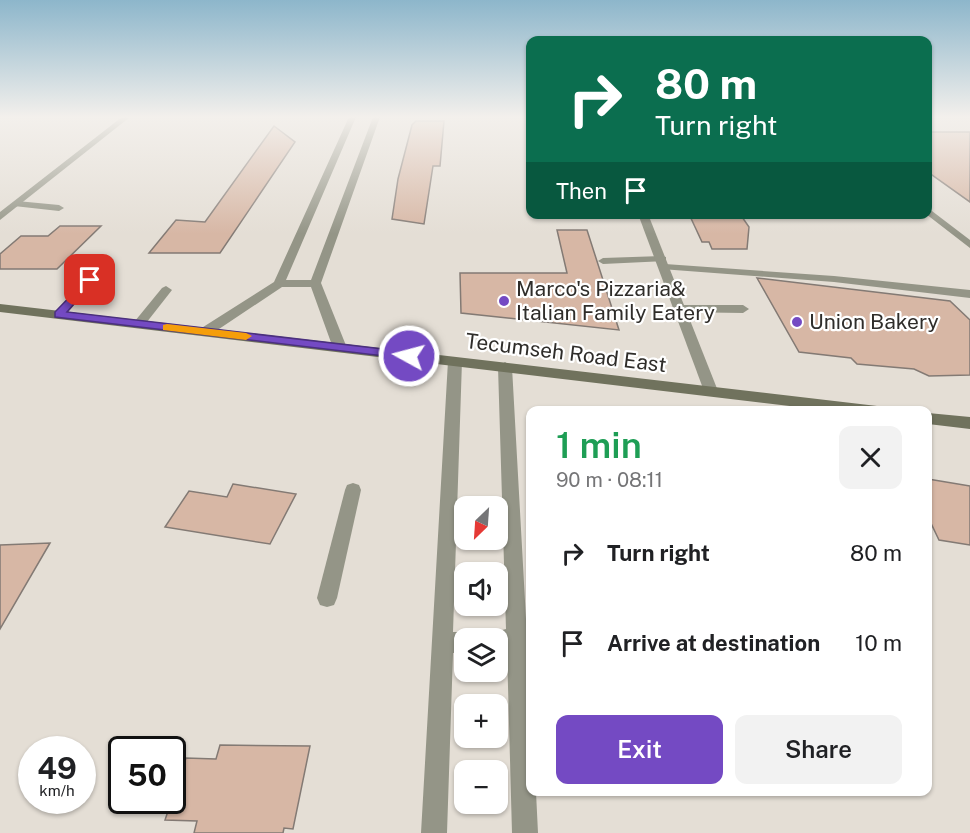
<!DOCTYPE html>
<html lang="en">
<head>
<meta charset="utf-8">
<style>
  :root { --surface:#fff; --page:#f2f2f2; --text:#202124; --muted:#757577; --accent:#744ac3 }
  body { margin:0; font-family:"Public Sans",sans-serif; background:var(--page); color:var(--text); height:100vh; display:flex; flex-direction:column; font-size:22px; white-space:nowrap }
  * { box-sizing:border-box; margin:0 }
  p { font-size:20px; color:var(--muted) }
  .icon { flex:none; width:33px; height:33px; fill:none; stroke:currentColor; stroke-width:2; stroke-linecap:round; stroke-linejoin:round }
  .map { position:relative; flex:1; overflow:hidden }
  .sheet { position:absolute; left:526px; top:406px; width:406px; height:390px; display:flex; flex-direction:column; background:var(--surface); border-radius:12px; box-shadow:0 2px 4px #0004 }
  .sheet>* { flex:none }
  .top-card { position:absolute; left:526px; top:36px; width:406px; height:183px; border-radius:12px; box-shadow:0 2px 4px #0004; background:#0b6e4f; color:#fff; overflow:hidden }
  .needle { width:39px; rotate:205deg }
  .controls { position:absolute; left:454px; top:496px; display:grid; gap:12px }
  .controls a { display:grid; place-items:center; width:54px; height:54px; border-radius:12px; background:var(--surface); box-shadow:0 2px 4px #0004; font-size:30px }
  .speed { position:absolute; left:18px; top:736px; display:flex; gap:12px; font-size:30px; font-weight:700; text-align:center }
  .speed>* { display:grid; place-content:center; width:78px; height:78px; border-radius:50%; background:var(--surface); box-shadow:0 2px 4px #0004; line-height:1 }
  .speed small { font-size:15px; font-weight:400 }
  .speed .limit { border:3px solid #111; border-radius:9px; background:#fff; color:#111 }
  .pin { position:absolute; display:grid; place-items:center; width:51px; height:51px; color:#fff; margin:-26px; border-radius:12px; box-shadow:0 3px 9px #0006 }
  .me { position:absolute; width:66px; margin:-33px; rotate:277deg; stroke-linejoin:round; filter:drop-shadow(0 0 4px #0008) }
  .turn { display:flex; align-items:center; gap:21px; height:126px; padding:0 30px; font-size:27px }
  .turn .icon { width:78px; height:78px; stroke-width:2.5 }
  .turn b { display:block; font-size:42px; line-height:51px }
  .then { display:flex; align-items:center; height:57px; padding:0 30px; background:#0003; gap:12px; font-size:22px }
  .round { display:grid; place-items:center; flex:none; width:63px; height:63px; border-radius:12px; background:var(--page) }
  .head { display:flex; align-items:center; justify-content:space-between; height:102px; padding:0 30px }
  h1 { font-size:36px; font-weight:600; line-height:45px; color:#1e9e55 }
  .button { display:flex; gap:12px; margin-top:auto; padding:12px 30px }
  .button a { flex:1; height:69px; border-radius:12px; background:var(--accent); color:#fff; font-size:24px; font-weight:600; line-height:69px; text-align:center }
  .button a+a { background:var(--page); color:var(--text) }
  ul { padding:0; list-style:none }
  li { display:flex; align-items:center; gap:18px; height:90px; padding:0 30px }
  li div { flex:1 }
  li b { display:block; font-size:22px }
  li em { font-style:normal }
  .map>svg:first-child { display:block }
  .building { fill:#d7b7a5; stroke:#837a74; stroke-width:1.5 }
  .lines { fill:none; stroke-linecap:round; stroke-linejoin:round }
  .lane { fill:#949587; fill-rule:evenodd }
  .street { fill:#949587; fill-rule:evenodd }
  .secondary { fill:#70725d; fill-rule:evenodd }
  .route { fill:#744ac3; stroke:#4b307f; stroke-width:1.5 }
  .slow { fill:#f59e0b }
  .poi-dot { fill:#744ac3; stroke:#fff; stroke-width:2 }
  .labels { text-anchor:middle; stroke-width:4.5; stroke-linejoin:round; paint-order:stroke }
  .poi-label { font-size:21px; fill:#2f2d2a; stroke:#fff; text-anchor:start }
  .street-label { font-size:21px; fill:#2f2d2a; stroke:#fff }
</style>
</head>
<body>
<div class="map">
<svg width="970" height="833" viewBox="0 0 970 833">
  <rect width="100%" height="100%" fill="#e4ded5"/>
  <g class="building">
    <polygon points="416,121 444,121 440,166 433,166 424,224 392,219 398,179 412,125"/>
    <polygon points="274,126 295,142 220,253 149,253 176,220 205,222"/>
    <polygon points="928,132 970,132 970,202 928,172"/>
    <polygon points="689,214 740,214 749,227 747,249 712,249 709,242 702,242"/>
    <polygon points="60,226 101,226 57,269 0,269 0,254 21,236 48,236"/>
    <polygon points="557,230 587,230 619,330 461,313 460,273 567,273"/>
    <polygon points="757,278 950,301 970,320 970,375 929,376 914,369 857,364 851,358 799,352"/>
    <polygon points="928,479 970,486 970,545 939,540 928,517"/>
    <polygon points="233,484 296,494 270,544 165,527 189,491 227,497"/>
    <polygon points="50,543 0,629 0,545"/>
    <polygon points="220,745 310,746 293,829 284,828 283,833 194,833 197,821 165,820 186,758 216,759"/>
  </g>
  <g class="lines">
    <g class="lane">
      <polygon points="17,201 59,205 64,208 59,211 14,206 14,202"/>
      <polygon points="662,256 666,257 666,261 603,264 598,261 603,258"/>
      <polygon points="665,264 834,276 970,290 970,298 834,282 661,269 661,265"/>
      <polygon points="90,277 96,280 94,282 63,318 55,318 55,312 86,278"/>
      <polygon points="166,286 172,290 143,327 135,327 135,321 162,288"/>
      <polygon points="680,305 743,305 749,309 743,313 676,312 676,306"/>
      <polygon points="353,483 359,485 361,490 337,598 334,605 327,607 320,605 317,598 345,490 347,485"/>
    </g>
    <g class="street">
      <polygon points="122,117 130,117 0,220 0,212"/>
      <polygon points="349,117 356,117 286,280 311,280 373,117 380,117 321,283 347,348 345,351 335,351 333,348 311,287 282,287 210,335 200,335 199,332 200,329 274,282"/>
      <polygon points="928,208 970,240 970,248 926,214 928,214"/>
      <polygon points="638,214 648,214 718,391 716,395 706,395 704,391"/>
      <polygon points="455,357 462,361 453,632 465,632 472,635 474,639 465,639 465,652 453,653 447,833 421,833 448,361"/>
      <polygon points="505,362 512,367 531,709 531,792 536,792 538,833 512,833 507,650 498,650 498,639 488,639 491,633 506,629 498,367"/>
    </g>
    <g class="secondary">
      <polygon points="0,304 877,406 884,411 832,411 0,312"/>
      <polygon points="928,413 970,417 970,429 928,424"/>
    </g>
  </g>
  <linearGradient id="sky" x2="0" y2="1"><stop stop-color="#8db6cb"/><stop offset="0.5" stop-color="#f3f0ec"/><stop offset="1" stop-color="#f3f0ec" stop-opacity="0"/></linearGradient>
  <rect width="970" height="234" fill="url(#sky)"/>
  <polygon class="route" points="90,276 95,280 67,312 409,352 415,356 409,359 55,317 55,312"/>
  <polygon class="slow" points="167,324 246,333 252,336 246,340 163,330 163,325"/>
  <g class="poi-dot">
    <circle cx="504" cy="301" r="6"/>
    <circle cx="797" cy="322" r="6"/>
  </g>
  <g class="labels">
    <g class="poi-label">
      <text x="516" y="296">Marco's Pizzaria&amp;<tspan x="516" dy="24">Italian Family Eatery</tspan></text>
      <text x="809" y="329">Union Bakery</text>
    </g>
    <g class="street-label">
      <text transform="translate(566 353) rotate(7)" y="7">Tecumseh Road East</text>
    </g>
  </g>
</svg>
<div class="controls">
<a><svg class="needle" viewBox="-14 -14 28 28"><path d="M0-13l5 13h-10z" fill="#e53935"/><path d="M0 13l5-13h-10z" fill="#757577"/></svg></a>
<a><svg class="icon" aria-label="sound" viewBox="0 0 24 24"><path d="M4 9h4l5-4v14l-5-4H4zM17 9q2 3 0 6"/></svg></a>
<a><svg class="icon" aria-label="layers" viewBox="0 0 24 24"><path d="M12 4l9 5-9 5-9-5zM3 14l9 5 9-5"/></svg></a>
<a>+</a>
<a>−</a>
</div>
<div class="speed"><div>49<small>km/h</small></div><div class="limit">50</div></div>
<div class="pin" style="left:90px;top:280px;background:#d93025"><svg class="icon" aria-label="arrive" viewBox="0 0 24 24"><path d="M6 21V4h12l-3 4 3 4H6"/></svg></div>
<svg class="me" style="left:409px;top:356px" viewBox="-20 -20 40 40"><circle r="17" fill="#744ac3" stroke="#fff" stroke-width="3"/><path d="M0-11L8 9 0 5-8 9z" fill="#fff"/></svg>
<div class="top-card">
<div class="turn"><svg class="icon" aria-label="right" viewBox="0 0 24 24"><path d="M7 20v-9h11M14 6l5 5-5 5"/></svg><div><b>80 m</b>Turn right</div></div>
<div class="then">Then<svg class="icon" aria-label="arrive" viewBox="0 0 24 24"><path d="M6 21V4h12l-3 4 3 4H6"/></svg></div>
</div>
<section class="sheet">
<div class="head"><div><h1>1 min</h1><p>90 m · 08:11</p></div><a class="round"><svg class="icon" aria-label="close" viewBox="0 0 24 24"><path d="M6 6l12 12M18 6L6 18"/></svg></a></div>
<ul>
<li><svg class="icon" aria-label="right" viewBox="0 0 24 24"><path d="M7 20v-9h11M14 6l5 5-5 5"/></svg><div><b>Turn right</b></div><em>80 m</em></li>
<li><svg class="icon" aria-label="arrive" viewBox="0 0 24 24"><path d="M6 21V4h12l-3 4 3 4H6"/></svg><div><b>Arrive at destination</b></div><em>10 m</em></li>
</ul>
<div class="button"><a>Exit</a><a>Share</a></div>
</section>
</div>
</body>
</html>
